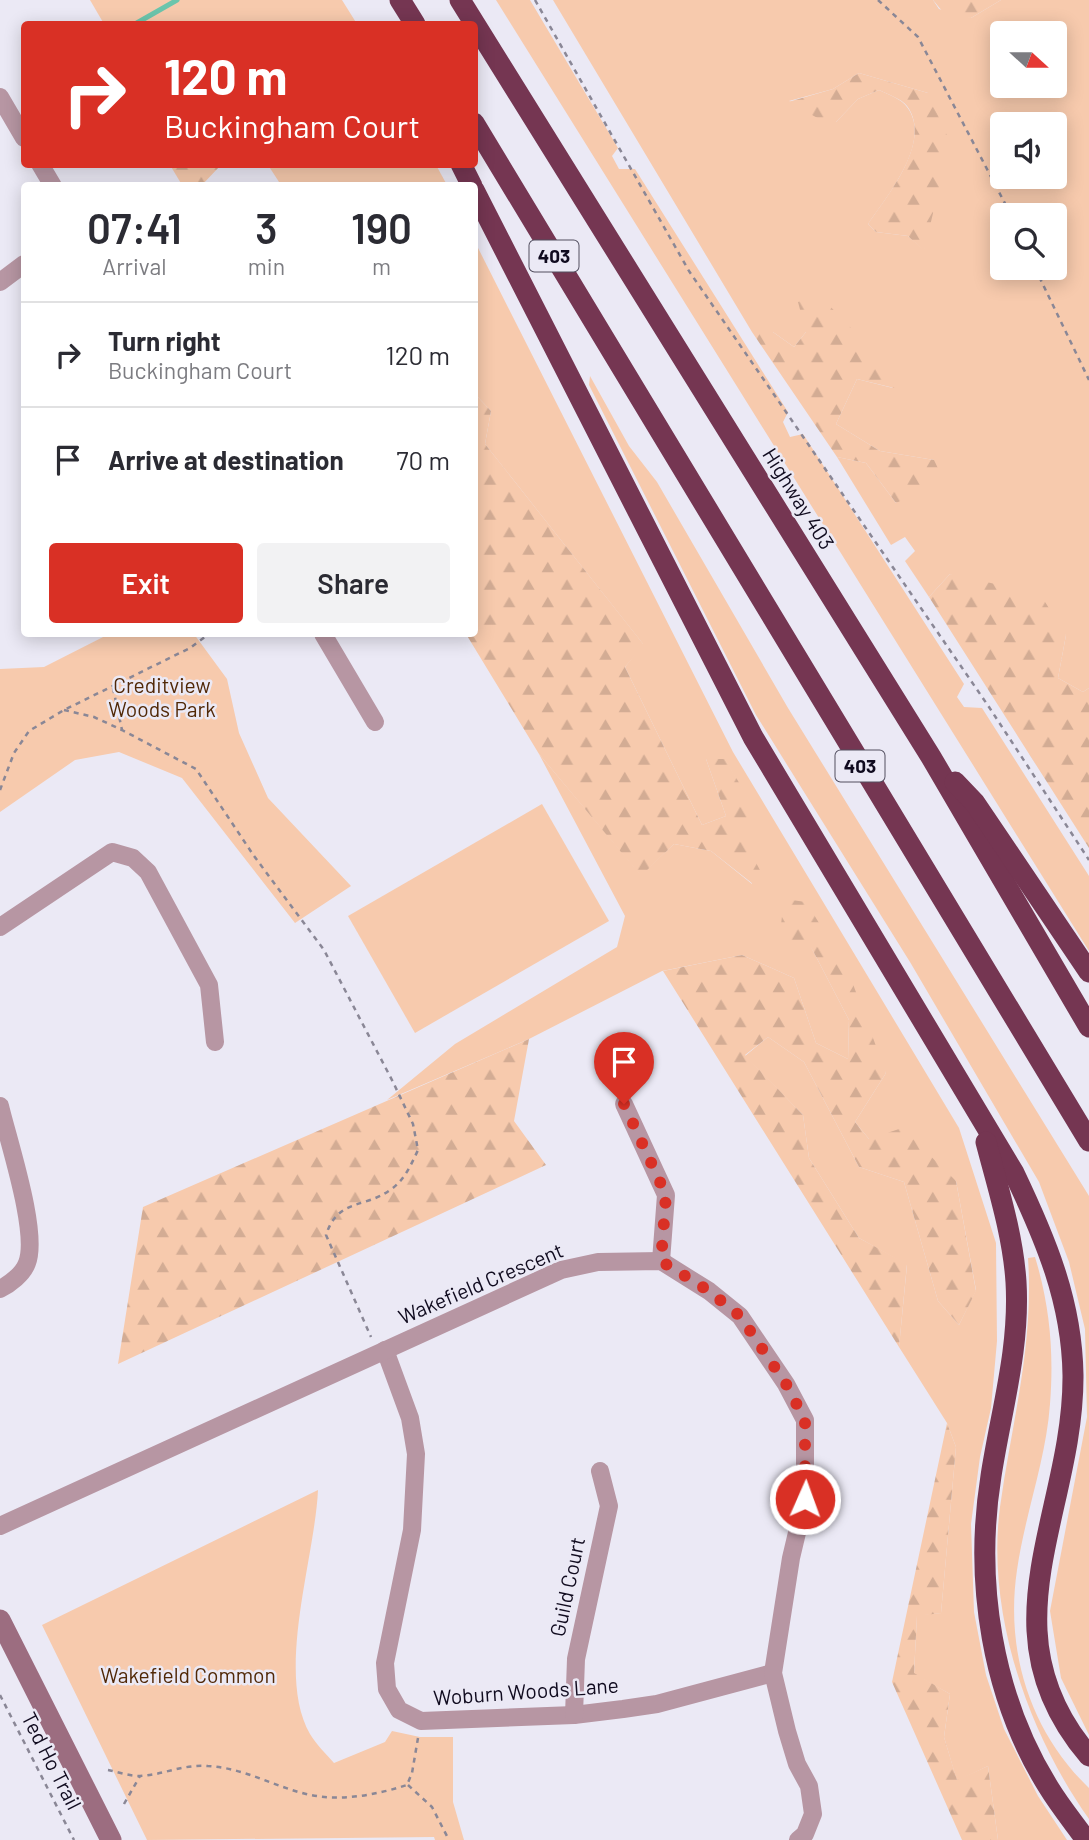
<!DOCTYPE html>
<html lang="en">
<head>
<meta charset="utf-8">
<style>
  :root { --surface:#fff; --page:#f2f2f3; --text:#2b2b33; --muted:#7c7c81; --line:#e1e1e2; --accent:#d93025 }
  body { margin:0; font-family:Barlow,sans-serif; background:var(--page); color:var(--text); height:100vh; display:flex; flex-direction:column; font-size:26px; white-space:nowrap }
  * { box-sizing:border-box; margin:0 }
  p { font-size:23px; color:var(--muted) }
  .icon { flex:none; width:38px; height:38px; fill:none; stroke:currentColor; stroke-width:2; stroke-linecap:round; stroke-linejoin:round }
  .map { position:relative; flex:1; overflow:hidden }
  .drawer { position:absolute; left:21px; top:182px; width:457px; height:455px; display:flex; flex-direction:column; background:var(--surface); border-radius:7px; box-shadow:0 4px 18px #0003 }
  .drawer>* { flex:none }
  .guide { position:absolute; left:21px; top:21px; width:457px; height:147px; border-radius:7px; box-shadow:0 4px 18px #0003; background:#d93025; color:#fff; overflow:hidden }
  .needle { width:46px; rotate:111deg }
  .tools { position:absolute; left:990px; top:21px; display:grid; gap:14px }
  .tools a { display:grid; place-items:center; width:77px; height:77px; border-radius:7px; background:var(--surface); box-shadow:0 4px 18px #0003; font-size:35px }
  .pin { position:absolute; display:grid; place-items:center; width:60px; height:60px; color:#fff; margin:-72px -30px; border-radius:50% 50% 50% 0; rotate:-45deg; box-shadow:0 0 7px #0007 }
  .pin .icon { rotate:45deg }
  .me { position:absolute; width:77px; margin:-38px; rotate:2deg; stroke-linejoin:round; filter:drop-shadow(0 0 5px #0008) }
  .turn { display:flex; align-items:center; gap:24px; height:147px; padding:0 28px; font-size:32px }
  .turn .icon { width:91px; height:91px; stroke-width:2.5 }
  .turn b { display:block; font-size:49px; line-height:60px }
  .eta { display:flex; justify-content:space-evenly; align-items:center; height:119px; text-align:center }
  .eta b { font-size:42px; font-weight:600; line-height:49px }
  .primary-button { display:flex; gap:14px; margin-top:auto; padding:14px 28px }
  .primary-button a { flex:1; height:80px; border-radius:7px; background:var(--accent); color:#fff; font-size:28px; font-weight:600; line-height:80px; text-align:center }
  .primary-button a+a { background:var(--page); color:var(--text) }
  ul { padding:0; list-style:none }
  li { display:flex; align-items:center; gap:21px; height:105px; padding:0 28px; border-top:2px solid var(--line) }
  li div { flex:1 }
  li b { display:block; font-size:26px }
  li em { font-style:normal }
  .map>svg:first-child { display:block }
  .green { fill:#f7caad; fill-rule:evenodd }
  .forest { fill:url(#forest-firs) }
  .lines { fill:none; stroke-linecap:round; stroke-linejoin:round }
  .stream { stroke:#6bc5ac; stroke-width:5 }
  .path { stroke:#8a8796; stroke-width:2.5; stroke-dasharray:5 5; stroke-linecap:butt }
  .street { stroke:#b796a3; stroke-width:18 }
  .secondary { stroke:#9c6d80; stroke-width:21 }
  .highway { stroke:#753652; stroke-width:21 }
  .route { stroke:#d93025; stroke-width:12; stroke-dasharray:0 21.6 }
  .labels { text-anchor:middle; stroke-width:5; stroke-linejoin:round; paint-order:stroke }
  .shield { fill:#ebe9f5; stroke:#524e5f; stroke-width:2 }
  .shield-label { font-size:19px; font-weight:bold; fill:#100b1f }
  .street-label { font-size:21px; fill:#100b1f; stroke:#ebe9f5 }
  .park-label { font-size:21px; fill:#512807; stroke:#ebe9f5 }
</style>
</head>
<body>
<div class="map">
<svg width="1089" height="1840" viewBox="0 0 1089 1840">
  <defs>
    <pattern id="forest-firs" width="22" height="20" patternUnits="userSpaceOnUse" patternTransform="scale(1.75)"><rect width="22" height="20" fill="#f7caad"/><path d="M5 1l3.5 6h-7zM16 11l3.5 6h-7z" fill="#d3ac94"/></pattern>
  </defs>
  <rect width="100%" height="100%" fill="#ebe9f5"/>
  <g class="green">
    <polygon points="90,0 342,0 357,24 104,24"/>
    <polygon points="496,0 530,0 618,148 612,156 619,169 635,169 788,412 783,422 790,437 803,434 964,684 957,697 964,707 982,708 1089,876 1089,951"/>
    <path d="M553,0H933L939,9L971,18L1001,0H1089V688L1083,692L1058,678L1066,635L950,574L929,597L905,561L915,551L905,537L891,545L837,457L866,463L896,503L934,460L880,451L836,424L857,379L893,388L806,332L794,347L773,332H752ZM1003,33H1055V86H1003ZM859,73L928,93L924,250L908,236L876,232L868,224C887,196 933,141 907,107C902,99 887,94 879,90L858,99L836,122L789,101L833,89ZM1003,124H1055V177H1003ZM1003,215H1055V268H1003Z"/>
    <polygon points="268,165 436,165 447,185 281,185"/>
    <polygon points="474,240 733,752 959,1128 996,1243 997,1341 991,1408 980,1457 971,1524 974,1612 986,1675 1004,1729 1038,1796 1067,1840 998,1840 988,1766 957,1781 944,1737 950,1694 914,1674 917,1615 941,1613 956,1447 947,1423 899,1347 907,1265 859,1238 809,1158 803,1115 745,1056 768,1037 804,1062 859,1167 904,1182 938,1301 959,1325 976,1290 956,1181 869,1139 855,1122 886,1073 811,947 849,1020 848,1059 816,1043 794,978 742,955 662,971 529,1039 387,1100 455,1044 617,947 625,916 539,754 641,875 674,844 711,851 752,884 741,837 756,813 725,760 706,759 726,816 702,825 625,667 643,644 485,444 491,411 474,393"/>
    <polygon points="590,376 629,446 657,482 788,708 1089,1196 1089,1735 1061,1678 1050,1611 1087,1417 1085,1329 1069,1262 1039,1182 910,962 756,715 589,385"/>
    <polygon points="109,634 194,634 227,679 239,733 268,798 351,886 295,923 182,778 119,752 75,760 0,812 0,669 44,667"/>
    <polygon points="542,804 609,921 415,1033 348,916"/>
    <path d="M1035,1257C1050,1306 1054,1353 1050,1404C1046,1460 1025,1514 1017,1570C1005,1651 1030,1731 1089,1788V1819C1028,1733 986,1613 1000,1507C1012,1421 1034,1346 1028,1258Z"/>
    <path d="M318,1490C315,1558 275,1673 310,1734C316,1744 326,1754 334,1763L385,1742L392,1731L420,1737H453V1802L464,1840H435L434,1837L147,1840L42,1625Z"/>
  </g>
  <g class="forest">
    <polygon points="933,0 1001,0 971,18 947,17"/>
    <path d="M859,73L928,93L950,142L924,251L908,236L876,232L868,224C887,196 933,141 907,106C902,99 887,94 879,90L858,99L836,122H825L788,102L833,89Z"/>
    <polygon points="170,165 221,165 201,186 182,185"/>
    <polygon points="819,295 898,376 894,388 857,379 836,424 880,451 934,460 944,481 896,503 866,463 837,457 752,332 773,332 794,347 806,332 798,302"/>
    <polygon points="474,393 491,411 485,444 644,645 625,667 702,825 726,816 706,759 725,759 757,813 742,837 761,872 753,884 711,851 674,844 641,876 539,754 466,634 474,634"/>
    <polygon points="950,574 1040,594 1066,635 1058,678 1083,692 1089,688 1089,848 929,597"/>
    <polygon points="784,899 806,902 847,968 886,1073 855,1122 869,1139 902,1128 956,1181 976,1291 959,1325 938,1301 904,1182 859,1167 804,1062 768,1037 745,1055 803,1115 809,1158 859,1238 907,1264 899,1347 663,971 742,955 794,978 816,1043 848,1059 849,1020 811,947 779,942"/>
    <polygon points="529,1039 514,1121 546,1165 118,1364 143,1207"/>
    <polygon points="947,1423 956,1447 941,1613 917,1616 914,1673 950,1694 944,1737 957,1780 988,1766 998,1840 962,1840 892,1682"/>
  </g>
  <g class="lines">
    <polyline class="stream" points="135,24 177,0"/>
    <g class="path">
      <polyline points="535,0 689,271 989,707 1089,860"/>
      <polyline points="878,0 918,37 1011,215"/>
      <polyline points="1035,268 1089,380"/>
      <polyline points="113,688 122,730"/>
      <path d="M64,710L94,717L122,730L196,769L254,856L324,950L393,1082L413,1124L418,1150C411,1165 404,1181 390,1190C364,1209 338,1198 326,1235L371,1337"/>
      <polyline points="0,790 14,753 29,731 64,710 190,648 209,634"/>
      <polyline points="0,1695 74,1840"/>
      <path d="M108,1770C118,1772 129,1776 140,1776C163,1775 183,1764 208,1766C244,1768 273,1786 306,1794C339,1802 376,1795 407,1785L412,1773L418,1738"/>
      <polyline points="408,1785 432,1807 449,1840"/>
      <polyline points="124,1804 140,1776"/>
    </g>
    <g class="street">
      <polyline points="0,97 24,138"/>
      <polyline points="40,164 53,186"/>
      <polyline points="0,282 24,264"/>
      <polyline points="323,634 375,722"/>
      <polyline points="0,927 112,852 133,858 148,872 209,985 215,1042"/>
      <polyline points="624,1104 666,1195 661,1261"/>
      <path d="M0,1106C8,1140 39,1233 27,1263C23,1274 10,1284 0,1289"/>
      <polyline points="385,1350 410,1418 416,1454 412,1530 385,1663 387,1689 399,1710 421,1721 574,1715 623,1709 657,1704 773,1673"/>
      <polyline points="0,1526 561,1270 598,1262 661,1261 709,1291 740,1316 786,1384 805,1420 805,1499 791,1558 773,1673 787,1731 797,1764 809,1786 813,1814 805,1834 798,1840"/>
      <polyline points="574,1715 576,1659 609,1506 600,1471"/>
    </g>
    <polyline class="secondary" points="0,1620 111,1840"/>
    <g class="highway">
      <polyline points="400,0 415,24"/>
      <polyline points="460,0 931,757 1089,1027"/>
      <polyline points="474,123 1089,1141"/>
      <polyline points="461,164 472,186"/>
      <path d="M474,190L753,737L1014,1173C1045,1238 1072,1301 1073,1375C1074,1513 981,1630 1089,1756"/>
      <polyline points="955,782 975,803 1089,972"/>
      <path d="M986,1142C998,1188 1013,1235 1016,1282C1020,1349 1001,1411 991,1476C974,1582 992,1697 1049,1788C1060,1806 1074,1823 1086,1840"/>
    </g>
  </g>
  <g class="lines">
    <polyline class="route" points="624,1104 666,1195 661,1261 709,1291 740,1316 786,1384 805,1420 805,1499"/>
  </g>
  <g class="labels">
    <g class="shield">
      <rect x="529.5" y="240.5" width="49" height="31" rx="5"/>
      <rect x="835.5" y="750.5" width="49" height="31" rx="5"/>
    </g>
    <g class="shield-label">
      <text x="554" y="263">403</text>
      <text x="860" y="773">403</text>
    </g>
    <g class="street-label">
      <text transform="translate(798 499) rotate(58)" y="7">Highway 403</text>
      <text transform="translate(481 1284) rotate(-23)" y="7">Wakefield Crescent</text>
      <text transform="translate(568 1587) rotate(-78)" y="7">Guild Court</text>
      <text transform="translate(526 1692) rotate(-4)" y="7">Woburn Woods Lane</text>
      <text transform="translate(51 1761) rotate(63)" y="7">Ted Ho Trail</text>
    </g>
    <g class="park-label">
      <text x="162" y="693">Creditview<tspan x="162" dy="24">Woods Park</tspan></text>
      <text x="188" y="1683">Wakefield Common</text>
    </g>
  </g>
</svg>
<div class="tools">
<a><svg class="needle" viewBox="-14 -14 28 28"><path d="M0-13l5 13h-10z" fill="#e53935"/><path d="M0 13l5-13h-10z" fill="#7c7c81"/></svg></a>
<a><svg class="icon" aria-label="sound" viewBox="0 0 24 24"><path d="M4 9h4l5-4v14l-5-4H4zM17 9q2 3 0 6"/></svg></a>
<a><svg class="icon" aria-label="search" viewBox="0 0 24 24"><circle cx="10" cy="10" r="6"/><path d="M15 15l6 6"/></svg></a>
</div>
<div class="pin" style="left:624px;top:1104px;background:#d93025"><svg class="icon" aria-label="arrive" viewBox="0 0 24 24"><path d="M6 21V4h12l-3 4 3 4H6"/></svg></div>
<svg class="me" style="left:805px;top:1499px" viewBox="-20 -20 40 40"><circle r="17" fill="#d93025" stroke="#fff" stroke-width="3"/><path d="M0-11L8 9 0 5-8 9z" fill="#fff"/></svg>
<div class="guide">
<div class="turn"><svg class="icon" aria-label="right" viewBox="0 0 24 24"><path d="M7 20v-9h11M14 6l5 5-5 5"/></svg><div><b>120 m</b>Buckingham Court</div></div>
</div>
<section class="drawer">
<div class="eta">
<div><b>07:41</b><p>Arrival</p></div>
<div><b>3</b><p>min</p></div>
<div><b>190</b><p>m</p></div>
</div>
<ul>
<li><svg class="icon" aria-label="right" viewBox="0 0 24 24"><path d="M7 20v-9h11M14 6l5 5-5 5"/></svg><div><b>Turn right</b><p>Buckingham Court</p></div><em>120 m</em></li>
<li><svg class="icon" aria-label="arrive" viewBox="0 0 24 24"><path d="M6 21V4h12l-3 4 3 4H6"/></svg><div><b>Arrive at destination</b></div><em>70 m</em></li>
</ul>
<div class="primary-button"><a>Exit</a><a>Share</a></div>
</section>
</div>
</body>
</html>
